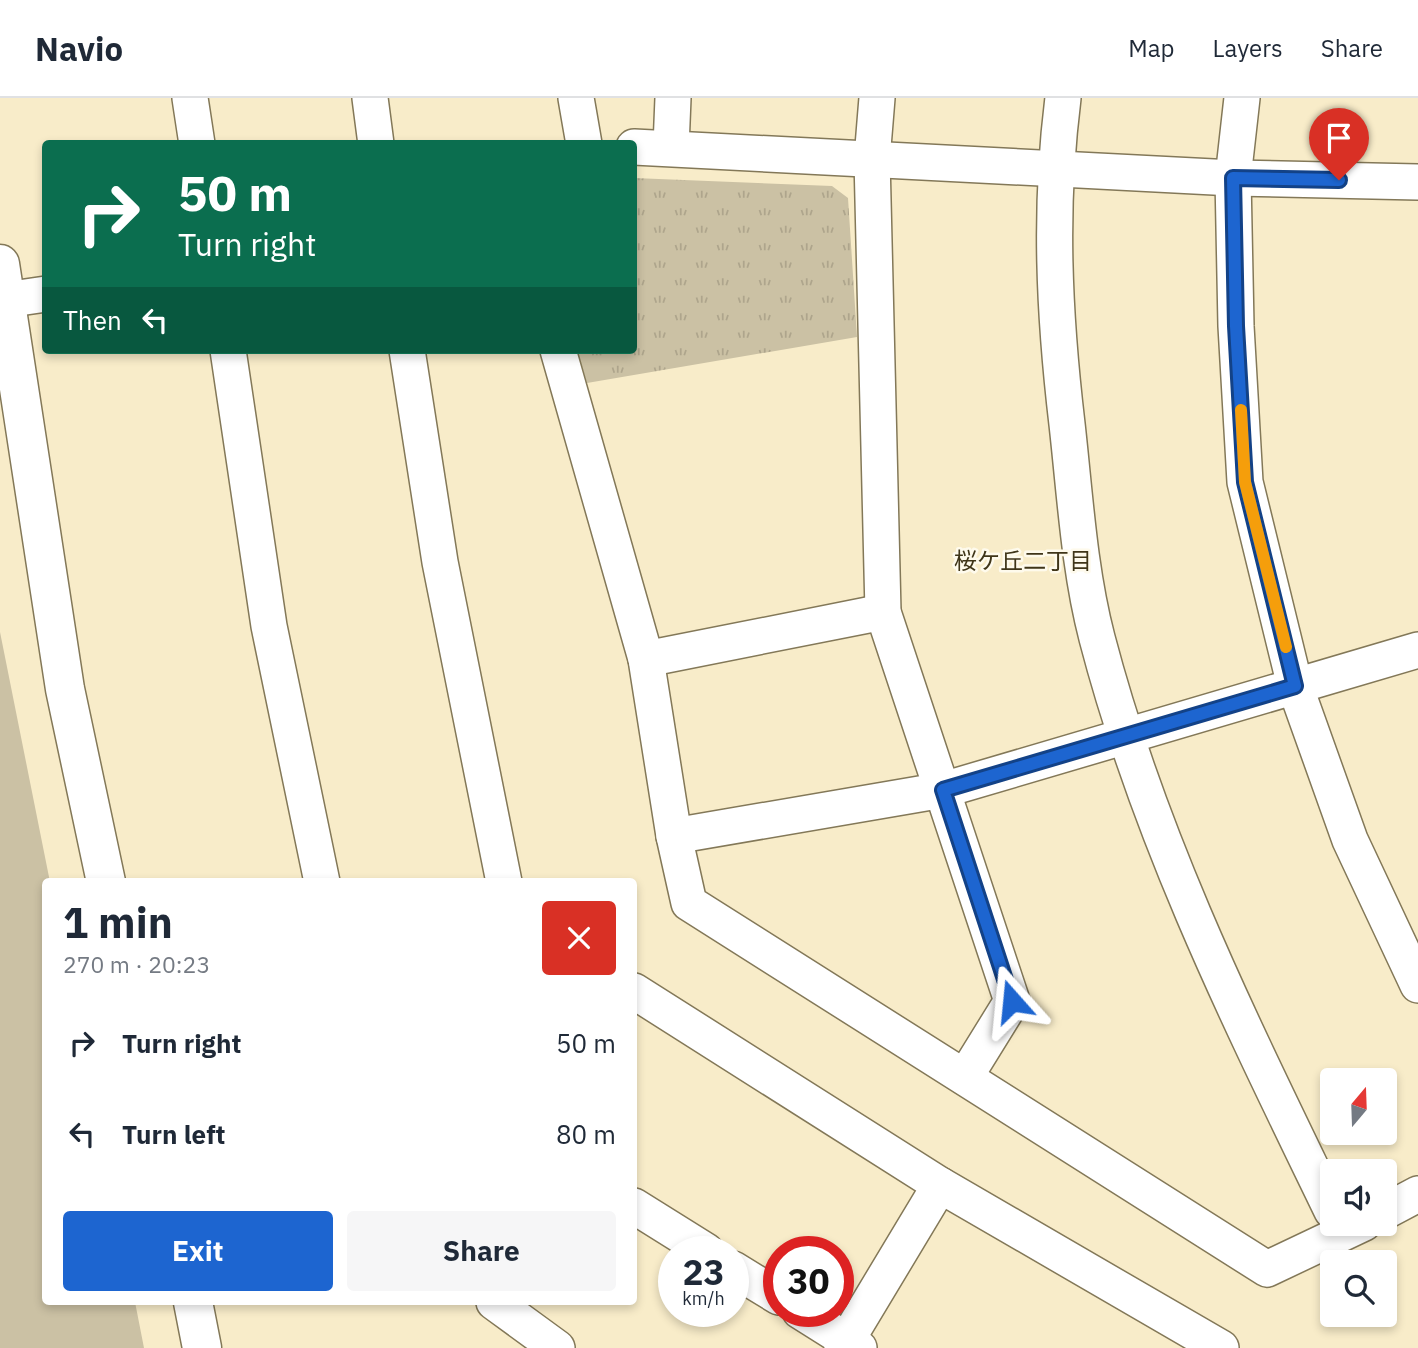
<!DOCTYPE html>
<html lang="en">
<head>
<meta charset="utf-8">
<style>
  :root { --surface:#fff; --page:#f6f6f7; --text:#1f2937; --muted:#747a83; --line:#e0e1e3; --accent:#1d65d0 }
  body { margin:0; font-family:"IBM Plex Sans","Noto Sans JP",sans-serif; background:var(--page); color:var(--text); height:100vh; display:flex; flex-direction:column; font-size:26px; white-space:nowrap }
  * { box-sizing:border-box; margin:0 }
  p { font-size:23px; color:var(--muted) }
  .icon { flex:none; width:38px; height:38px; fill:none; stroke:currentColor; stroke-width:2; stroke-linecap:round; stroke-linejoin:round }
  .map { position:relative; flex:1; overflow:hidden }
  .drawer { position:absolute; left:42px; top:780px; width:595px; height:427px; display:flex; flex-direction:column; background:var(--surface); border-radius:7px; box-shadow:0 4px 10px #0003 }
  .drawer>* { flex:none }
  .banner { position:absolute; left:42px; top:42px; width:595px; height:214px; border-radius:7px; box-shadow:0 4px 10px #0003; background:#0b6e4f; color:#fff; overflow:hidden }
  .needle { width:46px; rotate:19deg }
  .buttons { position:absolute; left:1320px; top:970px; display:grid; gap:14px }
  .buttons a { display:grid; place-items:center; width:77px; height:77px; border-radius:7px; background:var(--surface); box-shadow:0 4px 10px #0003; font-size:35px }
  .speed { position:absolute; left:658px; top:1138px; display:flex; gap:14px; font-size:35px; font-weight:700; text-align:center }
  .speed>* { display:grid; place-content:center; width:91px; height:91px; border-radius:50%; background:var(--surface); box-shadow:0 4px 10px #0003; line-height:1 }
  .speed small { font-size:18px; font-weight:400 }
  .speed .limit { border:10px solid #d22; background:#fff; color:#111 }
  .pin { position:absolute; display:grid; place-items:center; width:60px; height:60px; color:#fff; margin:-72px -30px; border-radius:50% 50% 50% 0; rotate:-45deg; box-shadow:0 0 7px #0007 }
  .pin .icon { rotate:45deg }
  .me { position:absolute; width:77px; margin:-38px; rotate:342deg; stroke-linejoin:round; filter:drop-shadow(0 0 5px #0008) }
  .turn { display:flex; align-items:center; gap:24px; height:147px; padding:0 21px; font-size:32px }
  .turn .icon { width:91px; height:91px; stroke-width:2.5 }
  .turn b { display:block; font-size:49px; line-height:60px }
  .then { display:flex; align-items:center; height:66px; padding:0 21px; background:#0003; gap:14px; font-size:26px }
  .round { display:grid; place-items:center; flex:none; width:74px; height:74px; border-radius:7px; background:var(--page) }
  .headline { display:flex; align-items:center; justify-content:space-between; height:119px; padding:0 21px }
  h1 { font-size:42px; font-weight:700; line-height:52px }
  .cta { display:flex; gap:14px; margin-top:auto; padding:14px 21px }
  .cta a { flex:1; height:80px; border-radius:7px; background:var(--accent); color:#fff; font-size:28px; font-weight:700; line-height:80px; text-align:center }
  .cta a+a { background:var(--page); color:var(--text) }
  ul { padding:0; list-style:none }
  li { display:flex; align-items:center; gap:21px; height:91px; padding:0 21px }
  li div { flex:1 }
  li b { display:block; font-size:26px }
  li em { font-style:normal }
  header { display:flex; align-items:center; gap:42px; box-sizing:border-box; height:98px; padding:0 35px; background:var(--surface); border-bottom:2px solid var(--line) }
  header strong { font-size:33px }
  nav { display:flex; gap:38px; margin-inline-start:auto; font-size:24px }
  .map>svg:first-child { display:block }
  .grass { fill:#cbc1a4 }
  .park { fill:url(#park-tufts) }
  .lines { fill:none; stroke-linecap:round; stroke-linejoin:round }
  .minor-casing { stroke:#837858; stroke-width:38 }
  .tertiary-casing { stroke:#837858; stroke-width:41 }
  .minor { stroke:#fff; stroke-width:35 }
  .tertiary { stroke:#fff; stroke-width:38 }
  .route-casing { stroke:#134287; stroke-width:18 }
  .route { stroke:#1d65d0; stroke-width:12 }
  .slow { stroke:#f59e0b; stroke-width:12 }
  .labels { text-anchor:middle; stroke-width:5; stroke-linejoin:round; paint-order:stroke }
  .neighbourhood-label { font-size:23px; fill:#3f3518; stroke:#fefaec }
</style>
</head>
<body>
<header>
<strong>Navio</strong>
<nav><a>Map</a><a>Layers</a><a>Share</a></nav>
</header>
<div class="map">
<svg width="1418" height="1250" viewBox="0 0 1418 1250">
  <defs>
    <pattern id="park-tufts" width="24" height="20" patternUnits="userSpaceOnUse" patternTransform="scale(1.75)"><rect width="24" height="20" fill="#cbc1a4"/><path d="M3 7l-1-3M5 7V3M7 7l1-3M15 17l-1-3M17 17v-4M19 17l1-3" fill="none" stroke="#aea58c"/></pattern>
  </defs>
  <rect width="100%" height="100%" fill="#f8ecc9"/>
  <polygon class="grass" points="0,534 50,784 46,784 46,1204 135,1204 144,1250 0,1250"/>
  <polygon class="park" points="634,80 832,88 848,100 857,239 587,285 577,252 634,252"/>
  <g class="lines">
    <defs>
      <g id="minor">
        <polyline points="190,0 197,46"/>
        <polyline points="370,0 376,46"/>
        <polyline points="576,0 584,46"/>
        <polyline points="877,0 872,61 883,514 1012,903 965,979"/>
        <path d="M1063,0C1049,111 1054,216 1067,326C1075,397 1079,471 1097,540C1150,743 1241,925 1332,1113"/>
        <polyline points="1242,0 1233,80 1236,228 1245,384 1295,588 1350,742 1418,887"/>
        <polyline points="634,49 1233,80 1418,84"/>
        <polyline points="671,49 673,0"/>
        <polyline points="5,202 46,196"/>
        <polyline points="228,252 269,528 322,784"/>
        <polyline points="407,252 440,464 504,784"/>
        <polyline points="558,252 646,561 674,738 689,805 1267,1171 1364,1125"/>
        <polyline points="646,561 883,514"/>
        <polyline points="674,738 943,692 1418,552"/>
        <polyline points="634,893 940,1087 1221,1250"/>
        <polyline points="634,1108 706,1153"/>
        <polyline points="1384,1114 1418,1096"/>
        <polyline points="733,1171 779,1199"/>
        <polyline points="494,1204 557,1250"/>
        <polyline points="800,1213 859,1250"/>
        <polyline points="842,1250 940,1087"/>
      </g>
      <g id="tertiary">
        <polyline points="0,166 65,591 106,784"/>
        <polyline points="193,1204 202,1250"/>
      </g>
    </defs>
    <use href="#minor" class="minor-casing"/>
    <use href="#tertiary" class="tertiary-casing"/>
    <use href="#minor" class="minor"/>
    <use href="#tertiary" class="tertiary"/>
  </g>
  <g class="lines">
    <defs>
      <polyline id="route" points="1012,903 943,692 1295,588 1245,384 1236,228 1233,80 1339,82"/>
    </defs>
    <use href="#route" class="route-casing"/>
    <use href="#route" class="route"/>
    <polyline class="slow" points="1241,312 1245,384 1286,549"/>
  </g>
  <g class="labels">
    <g class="neighbourhood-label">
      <text x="1023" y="471">桜ケ丘二丁目</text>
    </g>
  </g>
</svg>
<div class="buttons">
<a><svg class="needle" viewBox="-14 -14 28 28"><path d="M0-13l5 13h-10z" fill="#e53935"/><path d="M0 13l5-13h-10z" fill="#747a83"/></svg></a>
<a><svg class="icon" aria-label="sound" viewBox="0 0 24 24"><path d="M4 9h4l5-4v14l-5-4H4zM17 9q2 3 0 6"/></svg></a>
<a><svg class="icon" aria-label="search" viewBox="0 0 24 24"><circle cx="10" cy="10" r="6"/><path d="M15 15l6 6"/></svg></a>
</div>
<div class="speed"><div>23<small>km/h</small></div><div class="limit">30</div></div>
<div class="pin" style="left:1339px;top:82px;background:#d93025"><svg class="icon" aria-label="arrive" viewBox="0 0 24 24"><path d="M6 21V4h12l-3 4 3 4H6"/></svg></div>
<svg class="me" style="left:1012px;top:903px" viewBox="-20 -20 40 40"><path d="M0-17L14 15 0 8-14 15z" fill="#1d65d0" stroke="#fff" stroke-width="4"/></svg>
<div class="banner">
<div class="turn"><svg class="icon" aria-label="right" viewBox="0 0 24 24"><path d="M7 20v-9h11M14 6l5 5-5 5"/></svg><div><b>50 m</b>Turn right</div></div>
<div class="then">Then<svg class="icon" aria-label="left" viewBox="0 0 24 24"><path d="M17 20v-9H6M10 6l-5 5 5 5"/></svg></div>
</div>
<section class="drawer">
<div class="headline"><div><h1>1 min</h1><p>270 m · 20:23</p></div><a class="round" style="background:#d93025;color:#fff"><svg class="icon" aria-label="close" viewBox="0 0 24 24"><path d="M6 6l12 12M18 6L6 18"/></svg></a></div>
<ul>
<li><svg class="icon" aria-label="right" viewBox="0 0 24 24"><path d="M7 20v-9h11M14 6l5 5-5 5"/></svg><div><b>Turn right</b></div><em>50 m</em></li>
<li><svg class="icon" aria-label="left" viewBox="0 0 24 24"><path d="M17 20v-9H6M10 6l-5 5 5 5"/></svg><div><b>Turn left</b></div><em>80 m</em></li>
</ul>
<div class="cta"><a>Exit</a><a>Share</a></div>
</section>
</div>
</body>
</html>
